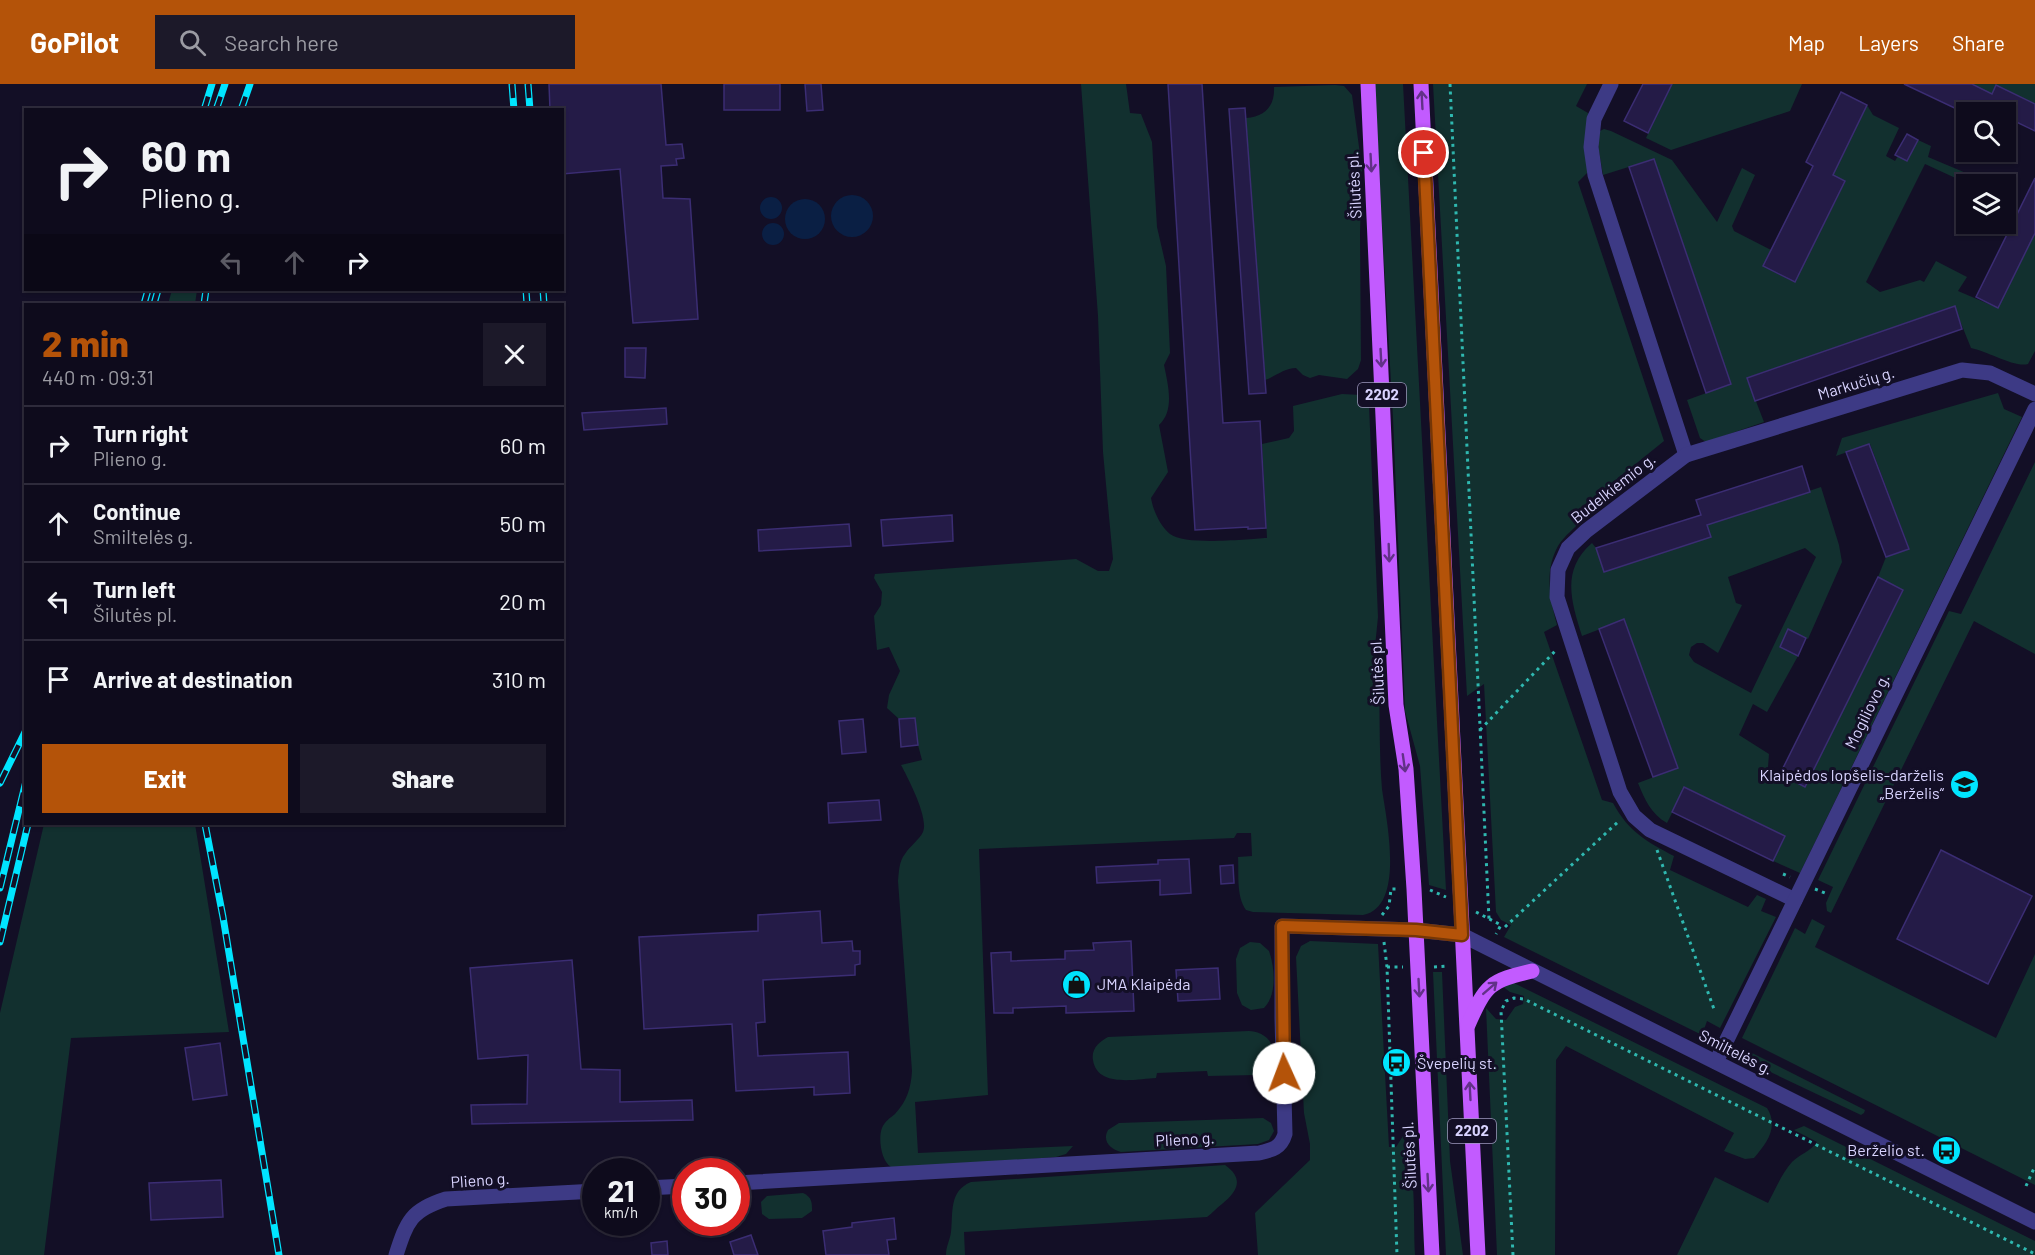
<!DOCTYPE html>
<html lang="en">
<head>
<meta charset="utf-8">
<style>
  :root { --surface:#0e0b1c; --page:#1c1929; --text:#f1f3f6; --muted:#9b9ba3; --line:#2e2b3b; --accent:#b45309 }
  body { margin:0; font-family:Barlow,sans-serif; background:var(--page); color:var(--text); height:100vh; display:flex; flex-direction:column; font-size:22px; white-space:nowrap }
  * { box-sizing:border-box; margin:0 }
  p { font-size:20px; color:var(--muted) }
  .icon { flex:none; width:33px; height:33px; fill:none; stroke:currentColor; stroke-width:2; stroke-linecap:round; stroke-linejoin:round }
  .map { position:relative; flex:1; overflow:hidden }
  .side { position:absolute; left:24px; top:219px; width:540px; height:522px; display:flex; flex-direction:column; background:var(--surface); border-radius:0px; box-shadow:0 2px 4px #0004,0 0 0 2px var(--line) }
  .side>* { flex:none }
  .hud { position:absolute; left:24px; top:24px; width:540px; height:183px; border-radius:0px; box-shadow:0 2px 4px #0004,0 0 0 2px var(--line); background:#0e0b1c; color:var(--text); overflow:hidden }
  .fabs { position:absolute; left:1956px; top:18px; display:grid; gap:12px }
  .fabs a { display:grid; place-items:center; width:60px; height:60px; border-radius:0px; background:var(--surface); box-shadow:0 2px 4px #0004,0 0 0 2px var(--line); font-size:30px }
  .speed { position:absolute; left:582px; top:1074px; display:flex; gap:12px; font-size:30px; font-weight:700; text-align:center }
  .speed>* { display:grid; place-content:center; width:78px; height:78px; border-radius:50%; background:var(--surface); box-shadow:0 2px 4px #0004,0 0 0 2px var(--line); line-height:1 }
  .speed small { font-size:15px; font-weight:400 }
  .speed .limit { border:9px solid #d22; background:#fff; color:#111 }
  .pin { position:absolute; display:grid; place-items:center; width:51px; height:51px; color:#fff; margin:-26px; border:3px solid #fff; border-radius:50%; box-shadow:0 2px 6px #0007 }
  .me { position:absolute; width:66px; margin:-33px; rotate:358deg; stroke-linejoin:round; filter:drop-shadow(0 0 4px #0008) }
  .turn { display:flex; align-items:center; gap:21px; height:126px; padding:0 18px; font-size:27px }
  .turn .icon { width:78px; height:78px; stroke-width:2.5 }
  .turn b { display:block; font-size:42px; line-height:51px }
  .lanes { display:flex; align-items:center; height:57px; padding:0 18px; background:#0003; justify-content:center; gap:30px; direction:ltr }
  .lanes .off { opacity:.35 }
  .round { display:grid; place-items:center; flex:none; width:63px; height:63px; border-radius:0px; background:var(--page) }
  .headline { display:flex; align-items:center; justify-content:space-between; height:102px; padding:0 18px }
  h1 { font-size:36px; font-weight:800; line-height:45px; color:var(--accent) }
  .primary-button { display:flex; gap:12px; margin-top:auto; padding:12px 18px }
  .primary-button a { flex:1; height:69px; border-radius:0px; background:var(--accent); color:#fff; font-size:24px; font-weight:800; line-height:69px; text-align:center }
  .primary-button a+a { background:var(--page); color:var(--text) }
  ul { padding:0; list-style:none }
  li { display:flex; align-items:center; gap:18px; height:78px; padding:0 18px; border-top:2px solid var(--line) }
  li div { flex:1 }
  li b { display:block; font-size:22px }
  li em { font-style:normal }
  header { display:flex; align-items:center; gap:36px; box-sizing:border-box; height:84px; padding:0 30px; background:var(--accent); color:#fff }
  header strong { font-size:28px }
  nav { display:flex; gap:33px; margin-inline-start:auto; font-size:21px }
  .search { width:420px; height:54px; background:var(--page); display:flex; align-items:center; gap:15px; box-sizing:border-box; padding:0 21px; border-radius:0px; color:var(--muted); font-size:22px }
  .map>svg:first-child { display:block }
  .green { fill:#12302f; fill-rule:evenodd }
  .water { fill:#0a1f44 }
  .building { fill:#241b47; stroke:#3b2d73; stroke-width:1.5 }
  .lines { fill:none; stroke-linecap:round; stroke-linejoin:round }
  .path { stroke:#2fb8b0; stroke-width:3; stroke-dasharray:3 4.5; stroke-linecap:butt }
  .minor { stroke:#3d3a85; stroke-width:15 }
  .tertiary { stroke:#3d3a85; stroke-width:15 }
  .primary { stroke:#c25bff; stroke-width:15 }
  .rail-casing { stroke:#00e5ff; stroke-width:7 }
  .rail { stroke:#130f26; stroke-width:4.5; stroke-dasharray:14; stroke-linecap:butt }
  .oneway { stroke:#623188 }
  .route-casing { stroke:#753606; stroke-width:15 }
  .route { stroke:#b45309; stroke-width:10 }
  .labels { text-anchor:middle; stroke-width:6; stroke-linejoin:round; paint-order:stroke }
  .shield { fill:#130f26; stroke:#9e99be; stroke-width:1.5 }
  .shield-label { font-size:15px; font-weight:bold; fill:#d9d4ff }
  .street-label { font-size:16px; fill:#d9d4ff; stroke:#130f26 }
  .poi-label { font-size:16px; fill:#d9d4ff; stroke:#130f26; text-anchor:end }
</style>
</head>
<body>
<header>
<strong>GoPilot</strong>
<div class="search"><svg class="icon" aria-label="search" viewBox="0 0 24 24"><circle cx="10" cy="10" r="6"/><path d="M15 15l6 6"/></svg>Search here</div>
<nav><a>Map</a><a>Layers</a><a>Share</a></nav>
</header>
<div class="map">
<svg width="2035" height="1171" viewBox="0 0 2035 1171">
  <rect width="100%" height="100%" fill="#130f26"/>
  <g class="green">
    <path d="M1081,0H1126L1130,29L1141,30L1152,58L1157,143L1166,182L1170,269L1164,281C1168,301 1175,326 1159,341L1168,388L1151,414C1153,426 1160,442 1170,450C1185,462 1247,455 1267,454L1262,360L1289,354L1294,347L1293,322L1342,310L1361,311L1369,321L1378,533L1373,582L1379,598C1380,633 1379,670 1382,705C1386,734 1406,823 1363,831L1253,828L1246,826C1236,812 1239,789 1238,773L1252,772L1251,749H1237L1234,754L979,765L988,1011L915,1018L918,1069L1073,1062L1066,1070L1056,1073L904,1084L891,1083C881,1077 878,1054 882,1044C885,1037 890,1034 895,1030C907,1017 911,1004 912,987L898,797C899,788 899,777 905,770C910,762 919,756 923,748C929,734 908,694 901,681L922,676L918,661L915,634L899,635L887,624L889,611L900,587L889,563L877,566L874,532L881,521L882,508L874,494L875,490L1076,475L1098,487H1109L1113,475L1103,368L1098,232Z"/>
    <polygon points="1374,0 1403,0 1446,806 1429,801 1420,682 1405,627 1393,334"/>
    <path d="M1433,0H1587L1576,22L1588,29L1585,65L1588,88L1578,98L1664,357L1580,425L1584,434C1576,443 1564,452 1558,462C1544,487 1550,515 1557,541L1544,548L1602,716L1613,719C1628,747 1647,758 1674,772L1670,786L1748,823L1757,811L1766,815L1761,827L1776,833L1720,944L1707,937L1702,951L1504,853L1511,841L1501,836L1496,828L1484,600L1467,612Z"/>
    <polygon points="1672,0 1802,0 1790,27 1671,66 1646,54"/>
    <polygon points="1972,0 2035,0 2035,20 1992,10"/>
    <path d="M1335,1L1344,2L1352,11L1362,85L1360,149L1361,276L1358,285L1347,295L1319,291L1310,294L1303,291L1296,284C1285,284 1276,292 1265,296L1246,34C1265,33 1275,22 1274,3Z"/>
    <path d="M1867,21L1873,31L1899,44L1886,72L1895,77L1898,72L1907,77L1918,56L1931,62L1928,73L1966,89L1962,97L1925,80L1866,198L1880,208L1920,196L1924,198L1936,177L1967,193L1958,207L1998,224L2035,149V267L2028,280C2015,284 1987,267 1971,264L1954,222L1747,294L1764,338L1706,358L1700,354L1687,316L1731,300L1654,75L1603,91L1596,49L1604,45L1611,47L1672,76L1717,138L1742,84L1755,91L1732,142L1734,147L1771,166L1763,182L1794,198L1845,98L1833,91Z"/>
    <polygon points="172,206 197,206 195,220 168,220"/>
    <path d="M1998,309L2004,325L2022,333L1800,789L1773,777L1785,752L1685,703L1667,739C1651,730 1645,716 1638,699L1678,684L1624,536L1582,552C1571,517 1561,486 1592,459L1596,464L1707,441L1821,403L1839,461L1842,478L1808,555L1788,546L1780,563L1798,572L1767,628L1753,620L1739,651L1769,670L1768,683L1805,703L1903,507L1878,493L1886,473L1909,464L1870,360L1836,372L1842,354ZM1805,464L1816,473L1751,609L1694,578L1689,571L1691,563L1697,559H1703L1718,569L1742,521L1736,519L1728,493Z"/>
    <polygon points="2035,378 2035,570 1974,537 1831,829 1827,827 1826,819 1833,803 1818,796 1949,527 1961,530"/>
    <polygon points="44,740 195,740 229,948 71,954 44,1171 0,1171 0,929"/>
    <polygon points="1812,835 1825,842 1815,863 1996,954 2035,870 2035,1101 1742,954 1795,844 1805,850"/>
    <path d="M1310,857L1378,860L1389,1063H1396L1403,1052C1417,1089 1413,1132 1415,1171H1258L1255,1129L1310,1076V1060L1304,1029L1296,873L1301,862Z"/>
    <path d="M1250,858L1260,859L1269,867C1275,884 1277,911 1264,924L1251,926L1242,921L1237,909L1236,875L1240,864Z"/>
    <polygon points="1433,888 1442,888 1450,1077 1463,1171 1446,1171"/>
    <path d="M1512,898L1767,1024C1779,1043 1767,1059 1754,1074L1745,1075L1724,1067L1734,1049L1566,962L1556,976L1555,1171H1497L1486,924L1496,935L1506,936L1515,923L1523,920L1524,912L1510,908L1502,902Z"/>
    <path d="M1249,947C1278,949 1281,979 1256,991L1208,992L1207,987L1157,989L1156,994C1137,995 1097,1004 1093,976C1091,965 1099,958 1108,953Z"/>
    <polygon points="1752,969 1865,1026 1864,1029 1861,1031 1764,985 1750,977 1748,975"/>
    <path d="M1263,1034L1271,1039L1274,1047L1269,1056L1258,1060L1121,1068C1110,1065 1102,1057 1108,1046L1119,1039Z"/>
    <path d="M1804,1042L2035,1157V1171H1677L1715,1093L1768,1119C1775,1106 1782,1089 1792,1078C1800,1070 1811,1067 1817,1058L1794,1046Z"/>
    <path d="M1225,1081C1245,1095 1237,1108 1222,1120C1216,1124 1213,1129 1207,1133L964,1148L965,1171H946C946,1162 950,1156 951,1148C953,1128 949,1107 971,1098Z"/>
    <path d="M803,1109C812,1113 812,1119 812,1127L802,1134L769,1135L762,1130L761,1118L767,1112Z"/>
  </g>
  <g class="water">
    <circle cx="852" cy="132" r="21"/>
    <circle cx="771" cy="124" r="11"/>
    <circle cx="805" cy="135" r="20"/>
    <circle cx="773" cy="150" r="11"/>
  </g>
  <g class="building">
    <polygon points="549,0 661,0 666,61 682,60 684,74 676,75 677,81 661,82 663,114 690,115 698,235 633,239 620,85 562,90 562,26 550,26"/>
    <rect x="724" y="0" width="56" height="26"/>
    <polygon points="805,0 821,0 823,26 807,27"/>
    <polygon points="1168,0 1202,0 1223,339 1260,337 1266,444 1248,445 1248,443 1195,446"/>
    <polygon points="1643,0 1672,0 1648,49 1624,37"/>
    <polygon points="1904,0 1972,0 1992,10 1996,1 2035,20 2035,47 2006,33 2006,28 1996,28 1986,24 1983,28 1963,28"/>
    <polygon points="1841,8 1867,21 1833,91 1845,97 1795,198 1763,182 1813,82 1806,78"/>
    <polygon points="1245,24 1266,309 1249,310 1229,25"/>
    <polygon points="1907,50 1918,56 1907,77 1895,71"/>
    <polygon points="1654,75 1731,300 1706,309 1629,83"/>
    <polygon points="2035,94 2035,149 1998,224 1976,213"/>
    <polygon points="1955,222 1962,245 1755,317 1747,294"/>
    <polygon points="625,264 646,264 645,294 625,293"/>
    <polygon points="666,324 667,340 584,346 582,329"/>
    <polygon points="1869,360 1909,465 1886,473 1846,368"/>
    <polygon points="1802,382 1810,408 1707,441 1711,453 1604,488 1596,464 1701,431 1696,416"/>
    <polygon points="952,431 953,457 883,462 881,436"/>
    <polygon points="849,440 851,462 759,467 758,446"/>
    <polygon points="1878,493 1903,506 1805,703 1780,690"/>
    <polygon points="1624,535 1678,684 1653,693 1599,545"/>
    <polygon points="1788,545 1806,554 1798,572 1780,563"/>
    <polygon points="915,634 918,661 901,663 899,635"/>
    <polygon points="863,635 866,668 842,670 839,637"/>
    <polygon points="1684,703 1785,752 1773,777 1672,728"/>
    <polygon points="879,716 881,736 829,739 828,719"/>
    <polygon points="1941,766 2032,812 1988,900 1897,855"/>
    <polygon points="1189,775 1191,809 1160,811 1160,796 1097,799 1096,783 1158,780 1158,776"/>
    <polygon points="1233,781 1234,799 1221,800 1220,782"/>
    <polygon points="820,827 822,859 852,857 853,867 860,867 860,880 855,881 855,891 763,896 765,938 756,939 758,972 848,968 850,1009 814,1011 814,1003 736,1007 732,940 644,945 639,853 758,847 758,831"/>
    <polygon points="1131,857 1134,927 1066,929 1066,922 1013,924 1013,929 994,929 991,869 1011,868 1011,877 1065,875 1065,867 1094,866 1093,859"/>
    <polygon points="572,876 581,985 620,986 620,1018 692,1016 693,1036 472,1040 471,1021 527,1020 528,971 478,975 470,884"/>
    <polygon points="1218,884 1220,915 1178,917 1176,886"/>
    <polygon points="220,959 227,1011 193,1016 185,964"/>
    <polygon points="221,1096 223,1133 151,1136 149,1099"/>
    <polygon points="894,1134 896,1155 887,1156 889,1171 826,1171 823,1147 852,1143 852,1139"/>
    <polygon points="751,1151 758,1171 734,1171 730,1158"/>
    <polygon points="667,1157 668,1171 652,1171 651,1159"/>
  </g>
  <g class="lines">
    <g class="path">
      <polyline points="1450,0 1489,835"/>
      <polyline points="1480,646 1557,565"/>
      <polyline points="1657,766 1715,928"/>
      <polyline points="1783,790 1790,793"/>
      <polyline points="1815,805 1825,809"/>
      <polyline points="1430,806 1446,813"/>
      <polyline points="1476,828 1501,841 1496,850"/>
      <polyline points="1382,831 1389,822 1391,805 1400,805"/>
      <polyline points="1505,843 1620,736"/>
      <polyline points="1384,858 1387,883 1397,1171"/>
      <polyline points="1387,883 1403,883"/>
      <polyline points="1434,883 1448,882"/>
      <polyline points="2026,1102 2035,1082"/>
      <polyline points="1513,1171 1501,927 1506,917 1514,914 1524,915 2035,1170"/>
    </g>
    <g class="minor">
      <polyline points="1611,0 1594,35 1591,63 1595,91 1686,371"/>
      <polyline points="1795,816 1650,746 1634,732 1620,708 1557,513 1558,486 1568,464 1586,447 1686,371 1962,286 1990,289 2035,310"/>
      <polyline points="1716,978 2035,325"/>
      <path d="M736,1099L1259,1069C1272,1066 1281,1064 1285,1050L1282,934V842L1416,846"/>
      <polyline points="646,1104 686,1102"/>
      <path d="M396,1171C407,1137 411,1126 446,1115L596,1107"/>
    </g>
    <polyline class="tertiary" points="1416,846 1462,851 2035,1138"/>
    <g class="primary">
      <polyline points="1368,0 1396,621 1406,685 1414,805 1432,1171"/>
      <polyline points="1421,0 1478,1171"/>
      <path d="M1468,941C1486,900 1490,897 1532,887"/>
    </g>
    <defs>
      <g id="rail">
        <polyline points="512,0 514,26"/>
        <polyline points="528,0 530,26"/>
        <polyline points="204,26 212,0"/>
        <polyline points="216,26 225,0"/>
        <polyline points="241,26 250,0"/>
        <polyline points="526,206 527,220"/>
        <polyline points="543,206 544,220"/>
        <polyline points="144,220 148,206"/>
        <polyline points="154,220 158,206"/>
        <polyline points="204,220 206,206"/>
        <polyline points="0,699 26,646"/>
        <polyline points="205,740 223,833 279,1171"/>
        <polyline points="0,804 26,697"/>
        <polyline points="0,858 28,740"/>
      </g>
    </defs>
    <use href="#rail" class="rail-casing"/>
    <use href="#rail" class="rail"/>
  </g>
  <defs><path id="oneway-shaft" d="M-6 0H5M1.5-3L5.5 0L1.5 3" fill="none" stroke-width="1.6" stroke-linecap="round" stroke-linejoin="round" transform="scale(1.5)"/></defs>
  <g class="oneway">
    <use href="#oneway-shaft" transform="translate(1422 16) rotate(-93)"/>
    <use href="#oneway-shaft" transform="translate(1371 79) rotate(87)"/>
    <use href="#oneway-shaft" transform="translate(1381 274) rotate(87)"/>
    <use href="#oneway-shaft" transform="translate(1389 469) rotate(88)"/>
    <use href="#oneway-shaft" transform="translate(1404 679) rotate(82)"/>
    <use href="#oneway-shaft" transform="translate(1419 904) rotate(87)"/>
    <use href="#oneway-shaft" transform="translate(1490 904) rotate(-41)"/>
    <use href="#oneway-shaft" transform="translate(1470 1007) rotate(-93)"/>
    <use href="#oneway-shaft" transform="translate(1428 1099) rotate(87)"/>
  </g>
  <g class="lines">
    <defs>
      <polyline id="route" points="1284,989 1282,842 1416,846 1462,851 1424,69"/>
    </defs>
    <use href="#route" class="route-casing"/>
    <use href="#route" class="route"/>
  </g>
  <defs>
    <symbol id="school-disc" viewBox="-11 -11 22 22"><circle r="9.5" fill="#00e5ff" stroke="#130f26"/><path d="M0-5L7-2L0 1L-7-2ZM-4 1L0 2.5L4 1V4Q0 6-4 4Z" fill="#111"/></symbol>
    <symbol id="shop-disc" viewBox="-11 -11 22 22"><circle r="9.5" fill="#00e5ff" stroke="#130f26"/><path d="M-5-2.5h2.3a2.7 3.5 0 0 1 5.4 0H5L5.5 6h-11ZM-1.5-2.5h3a1.5 2.3 0 0 0-3 0Z" fill="#111"/></symbol>
    <symbol id="bus-disc" viewBox="-11 -11 22 22"><circle r="9.5" fill="#00e5ff" stroke="#130f26"/><path d="M-5-6H5V4H4V6H2V4H-2V6H-4V4H-5ZM-3.5-4V0h7V-4ZM-3.5 1.2v1.5H-2V1.2ZM2 1.2v1.5H3.5V1.2Z" fill="#111"/></symbol>
  </defs>
  <g fill-rule="evenodd">
    <use href="#school-disc" x="1948" y="684" width="33" height="33"/>
    <use href="#shop-disc" x="1060" y="884" width="33" height="33"/>
    <use href="#bus-disc" x="1380" y="962" width="33" height="33"/>
    <use href="#bus-disc" x="1930" y="1050" width="33" height="33"/>
  </g>
  <g class="labels">
    <g class="shield">
      <rect x="1358" y="299" width="48" height="24" rx="4.5"/>
      <rect x="1448" y="1035" width="48" height="24" rx="4.5"/>
    </g>
    <g class="shield-label">
      <text x="1382" y="316">2202</text>
      <text x="1472" y="1052">2202</text>
    </g>
    <g class="street-label">
      <text transform="translate(1354 101) rotate(-93)" y="6">Šilutės pl.</text>
      <text transform="translate(1856 299) rotate(-17)" y="6">Markučių g.</text>
      <text transform="translate(1613 404) rotate(-38)" y="6">Budelkiemio g.</text>
      <text transform="translate(1377 587) rotate(-93)" y="6">Šilutės pl.</text>
      <text transform="translate(1867 627) rotate(-64)" y="6">Mogiliovo g.</text>
      <text transform="translate(1736 968) rotate(27)" y="6">Smiltelės g.</text>
      <text transform="translate(1185 1055) rotate(-3)" y="6">Plieno g.</text>
      <text transform="translate(1409 1071) rotate(-93)" y="6">Šilutės pl.</text>
      <text transform="translate(480 1096) rotate(-4)" y="6">Plieno g.</text>
    </g>
    <g class="poi-label">
      <text x="1944" y="697">Klaipėdos lopšelis-darželis<tspan x="1944" dy="18">„Berželis“</tspan></text>
      <text x="1097" y="906" text-anchor="start">JMA Klaipėda</text>
      <text x="1417" y="985" text-anchor="start">Švepelių st.</text>
      <text x="1925" y="1072">Berželio st.</text>
    </g>
  </g>
</svg>
<div class="fabs">
<a><svg class="icon" aria-label="search" viewBox="0 0 24 24"><circle cx="10" cy="10" r="6"/><path d="M15 15l6 6"/></svg></a>
<a><svg class="icon" aria-label="layers" viewBox="0 0 24 24"><path d="M12 4l9 5-9 5-9-5zM3 14l9 5 9-5"/></svg></a>
</div>
<div class="speed"><div>21<small>km/h</small></div><div class="limit">30</div></div>
<div class="pin" style="left:1424px;top:69px;background:#d93025"><svg class="icon" aria-label="arrive" viewBox="0 0 24 24"><path d="M6 21V4h12l-3 4 3 4H6"/></svg></div>
<svg class="me" style="left:1284px;top:989px" viewBox="-20 -20 40 40"><circle r="19" fill="#fff"/><path d="M0-13L10 11 0 6-10 11z" fill="#b45309"/></svg>
<div class="hud">
<div class="turn"><svg class="icon" aria-label="right" viewBox="0 0 24 24"><path d="M7 20v-9h11M14 6l5 5-5 5"/></svg><div><b>60 m</b>Plieno g.</div></div>
<div class="lanes"><svg class="icon off" aria-label="left" viewBox="0 0 24 24"><path d="M17 20v-9H6M10 6l-5 5 5 5"/></svg><svg class="icon off" aria-label="ahead" viewBox="0 0 24 24"><path d="M12 20V5M6 11l6-6 6 6"/></svg><svg class="icon" aria-label="right" viewBox="0 0 24 24"><path d="M7 20v-9h11M14 6l5 5-5 5"/></svg></div>
</div>
<section class="side">
<div class="headline"><div><h1>2 min</h1><p>440 m · 09:31</p></div><a class="round"><svg class="icon" aria-label="close" viewBox="0 0 24 24"><path d="M6 6l12 12M18 6L6 18"/></svg></a></div>
<ul>
<li><svg class="icon" aria-label="right" viewBox="0 0 24 24"><path d="M7 20v-9h11M14 6l5 5-5 5"/></svg><div><b>Turn right</b><p>Plieno g.</p></div><em>60 m</em></li>
<li><svg class="icon" aria-label="ahead" viewBox="0 0 24 24"><path d="M12 20V5M6 11l6-6 6 6"/></svg><div><b>Continue</b><p>Smiltelės g.</p></div><em>50 m</em></li>
<li><svg class="icon" aria-label="left" viewBox="0 0 24 24"><path d="M17 20v-9H6M10 6l-5 5 5 5"/></svg><div><b>Turn left</b><p>Šilutės pl.</p></div><em>20 m</em></li>
<li><svg class="icon" aria-label="arrive" viewBox="0 0 24 24"><path d="M6 21V4h12l-3 4 3 4H6"/></svg><div><b>Arrive at destination</b></div><em>310 m</em></li>
</ul>
<div class="primary-button"><a>Exit</a><a>Share</a></div>
</section>
</div>
</body>
</html>
